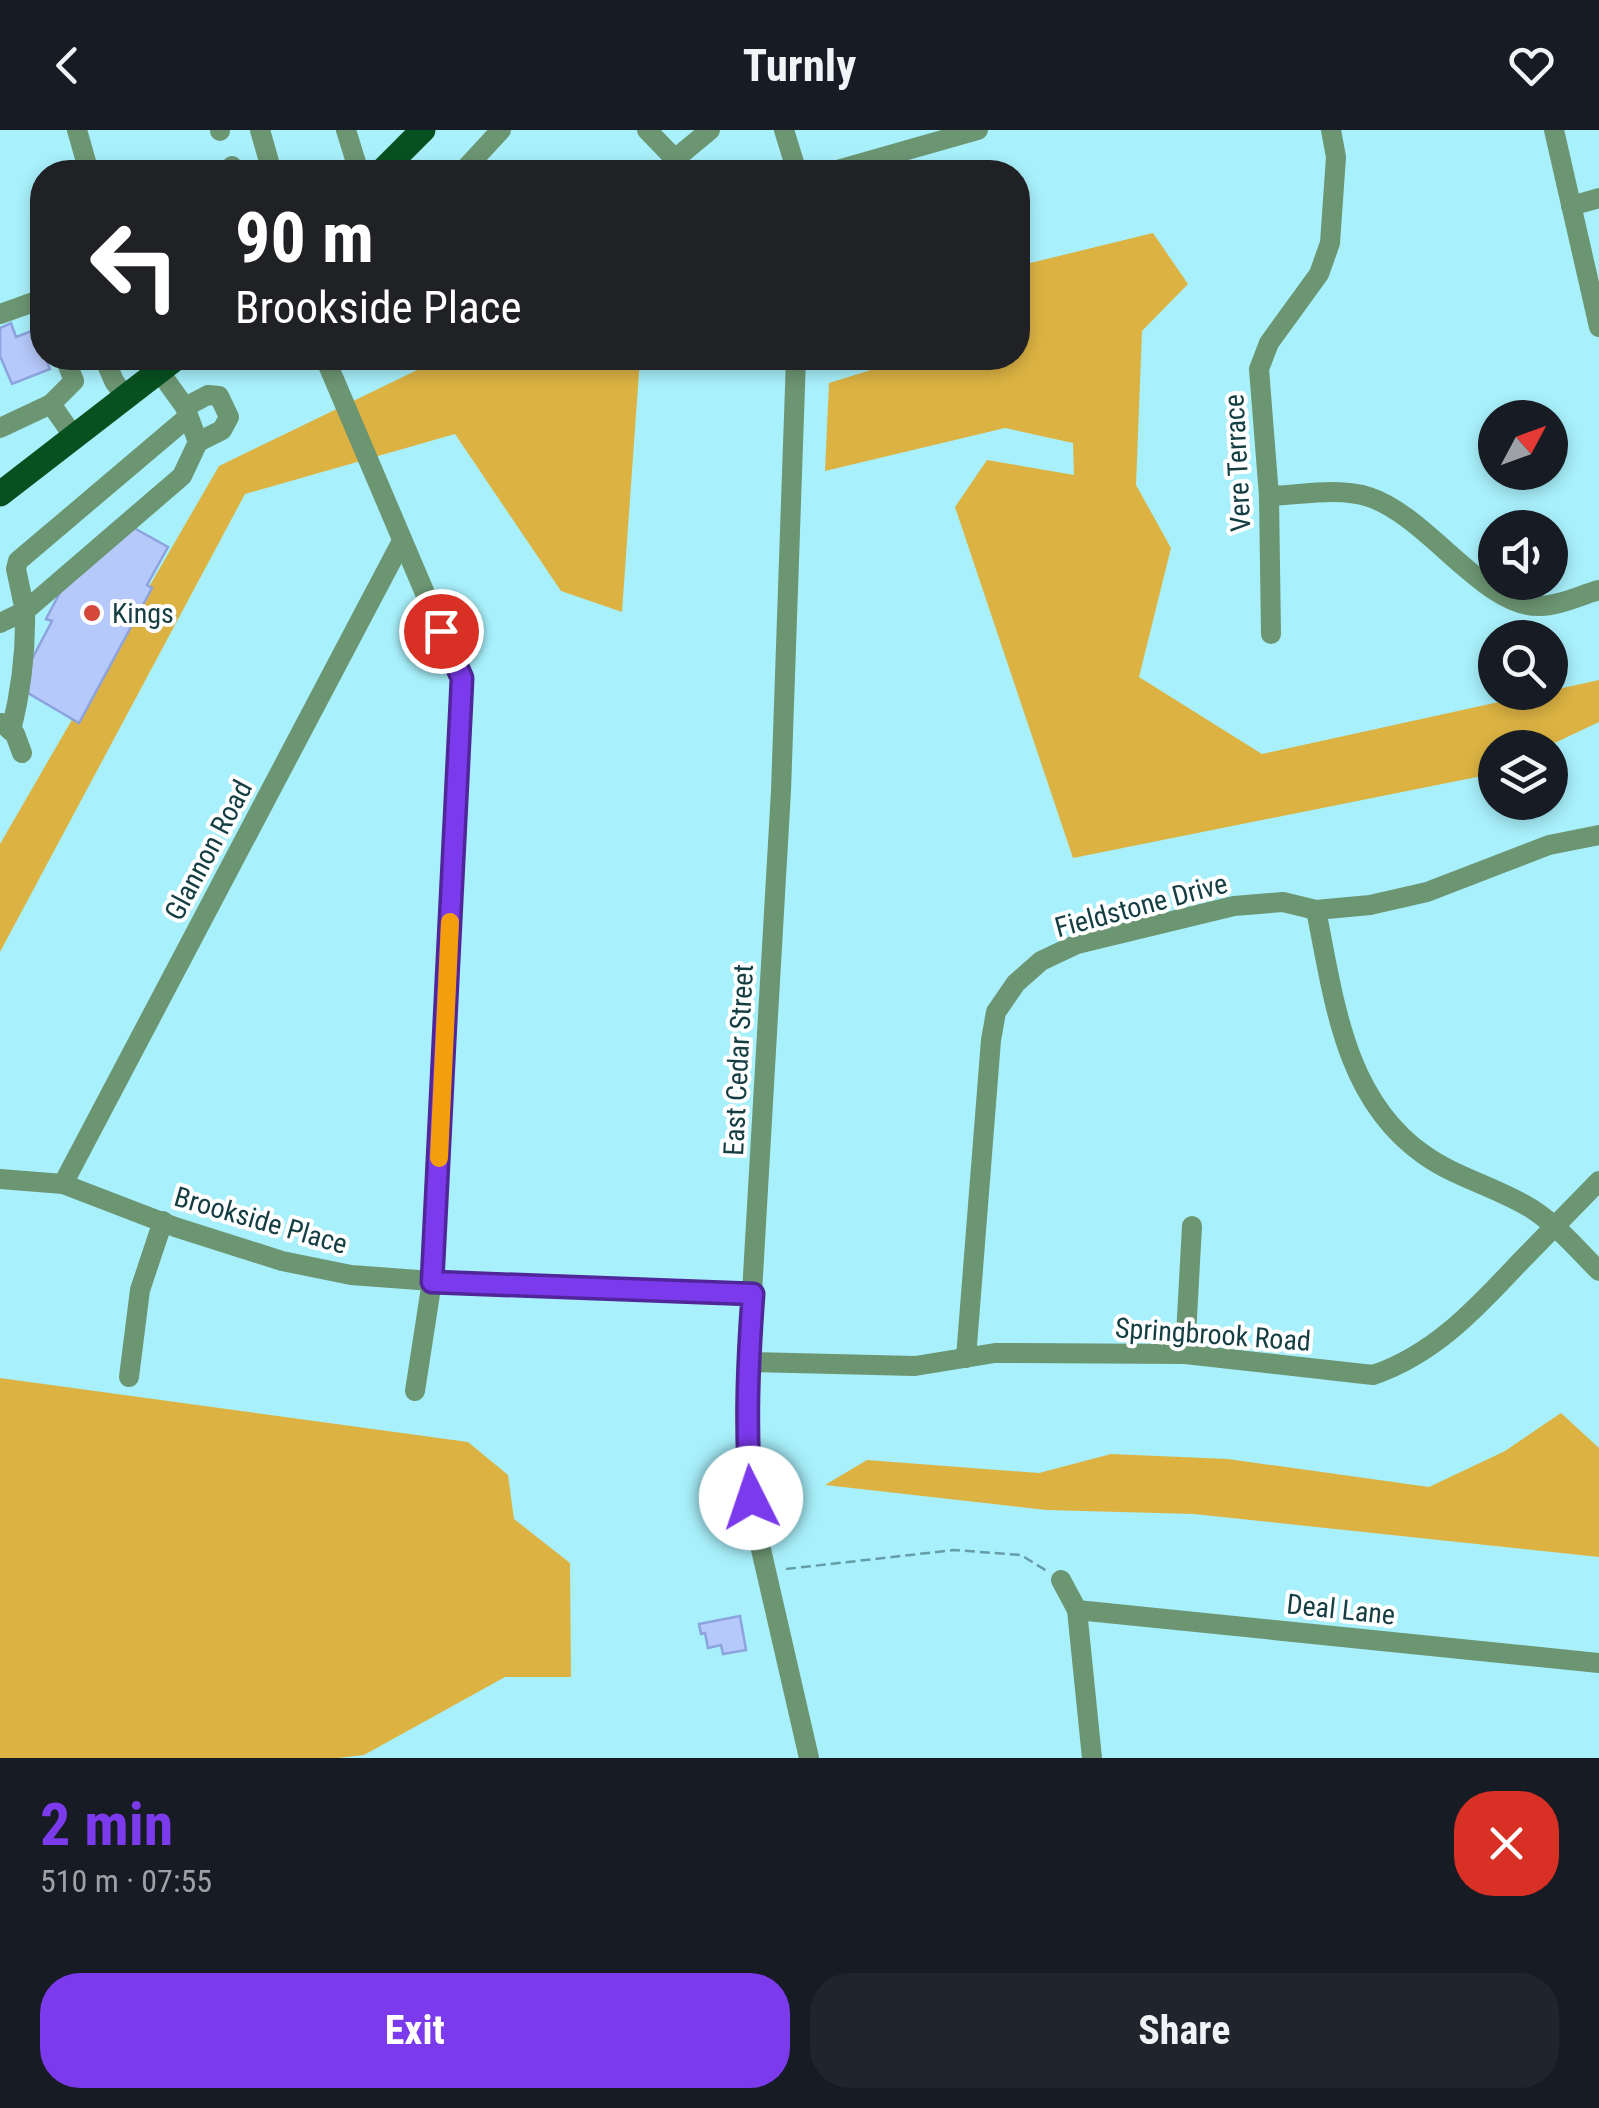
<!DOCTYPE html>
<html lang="en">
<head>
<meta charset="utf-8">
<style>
  :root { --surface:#171b24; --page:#20242c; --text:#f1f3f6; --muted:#9ea1a6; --accent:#7c3aed }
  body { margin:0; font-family:"Roboto Condensed",sans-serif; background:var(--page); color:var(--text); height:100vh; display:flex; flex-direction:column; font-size:38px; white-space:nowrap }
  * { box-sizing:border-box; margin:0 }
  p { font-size:32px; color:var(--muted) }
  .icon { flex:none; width:55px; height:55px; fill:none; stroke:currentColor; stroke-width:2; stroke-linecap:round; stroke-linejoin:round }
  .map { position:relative; height:1628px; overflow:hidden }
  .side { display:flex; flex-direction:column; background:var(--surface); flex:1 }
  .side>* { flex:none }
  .guide { position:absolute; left:30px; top:30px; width:1000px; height:210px; border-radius:40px; box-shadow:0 5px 15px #0003; background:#202124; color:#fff; overflow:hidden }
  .needle { width:65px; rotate:49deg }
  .buttons { position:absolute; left:1478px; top:270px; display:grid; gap:20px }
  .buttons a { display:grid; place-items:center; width:90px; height:90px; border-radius:50%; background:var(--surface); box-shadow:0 5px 15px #0003; font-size:50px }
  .pin { position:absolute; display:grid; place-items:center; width:85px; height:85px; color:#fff; margin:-42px; border:5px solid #fff; border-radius:50%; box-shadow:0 2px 10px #0007 }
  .me { position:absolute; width:110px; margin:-55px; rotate:356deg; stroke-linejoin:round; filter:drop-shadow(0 0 8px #0008) }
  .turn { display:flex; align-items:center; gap:35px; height:210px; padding:0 40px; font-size:45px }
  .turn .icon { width:130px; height:130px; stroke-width:2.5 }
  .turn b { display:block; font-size:70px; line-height:85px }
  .round { display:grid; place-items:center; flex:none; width:105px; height:105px; border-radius:40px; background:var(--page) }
  .head { display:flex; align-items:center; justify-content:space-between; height:170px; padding:0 40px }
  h1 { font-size:60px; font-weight:700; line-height:75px; color:var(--accent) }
  .primary-button { display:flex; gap:20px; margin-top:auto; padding:20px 40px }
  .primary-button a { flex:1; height:115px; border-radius:40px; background:var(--accent); color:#fff; font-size:40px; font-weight:700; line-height:115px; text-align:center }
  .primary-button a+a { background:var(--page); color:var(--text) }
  header { display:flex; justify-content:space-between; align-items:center; height:130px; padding:0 40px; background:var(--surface); font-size:45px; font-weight:700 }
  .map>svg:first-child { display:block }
  .green { fill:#dcb343 }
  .building { fill:#b6c9fb; stroke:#8da3de; stroke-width:2.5 }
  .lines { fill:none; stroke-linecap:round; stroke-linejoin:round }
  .path { stroke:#659ea7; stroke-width:2.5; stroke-dasharray:10 5; stroke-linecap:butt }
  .minor { stroke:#6c9572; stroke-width:20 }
  .major { stroke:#075120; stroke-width:25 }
  .route-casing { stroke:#51269a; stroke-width:25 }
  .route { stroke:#7c3aed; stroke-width:18 }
  .slow { stroke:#f59e0b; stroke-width:18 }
  .poi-dot { fill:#d5473b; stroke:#fff; stroke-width:4 }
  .labels { text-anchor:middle; stroke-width:8; stroke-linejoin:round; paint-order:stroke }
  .street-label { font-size:28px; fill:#153e43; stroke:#fff }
  .poi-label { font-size:28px; fill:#153e43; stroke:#fff; text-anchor:start }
</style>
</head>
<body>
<header><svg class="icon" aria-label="back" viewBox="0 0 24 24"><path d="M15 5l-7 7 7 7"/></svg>Turnly<svg class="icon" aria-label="heart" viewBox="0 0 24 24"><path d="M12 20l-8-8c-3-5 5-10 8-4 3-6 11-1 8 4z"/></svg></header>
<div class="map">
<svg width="1599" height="1628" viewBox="0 0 1599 1628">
  <rect width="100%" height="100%" fill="#a8f0fb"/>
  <g class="green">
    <polygon points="1153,103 1188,154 1142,201 1136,355 1171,418 1139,547 1262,624 1599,550 1599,592 1546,617 1495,618 1495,642 1487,645 1073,728 955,377 987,330 1074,345 1073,313 1005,298 825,341 829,253 910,228 1018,228 1018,136"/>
    <polygon points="442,228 640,228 622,482 561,461 455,304 245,364 0,822 0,714 219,336"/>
    <polygon points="0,1248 468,1312 508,1345 514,1389 570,1433 571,1547 505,1547 364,1625 338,1628 0,1628"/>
    <polygon points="1561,1283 1599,1318 1599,1427 1194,1384 1046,1380 825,1355 867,1330 1039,1343 1111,1324 1228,1329 1429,1357 1505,1321"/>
  </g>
  <g class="building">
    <polygon points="11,193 16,207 34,200 50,239 12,254 0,226 0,198"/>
    <polygon points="134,398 168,417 147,455 152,458 79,593 28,563 32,529 52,491 46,489 63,457"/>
    <polygon points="740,1486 746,1520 723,1524 721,1515 708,1518 705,1503 701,1504 699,1494"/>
  </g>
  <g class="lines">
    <polyline class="path" points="786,1439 954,1420 1021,1425 1047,1441"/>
    <g class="minor">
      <polyline points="77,0 89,42"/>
      <polyline points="220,0 220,1"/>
      <polyline points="260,0 272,42"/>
      <polyline points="346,0 359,42"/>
      <polyline points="647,0 675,29"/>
      <polyline points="784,0 797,42"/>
      <polyline points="1554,0 1599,197"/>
      <polyline points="232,36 233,42"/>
      <polyline points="464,40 501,0"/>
      <polyline points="668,42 675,29 710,0"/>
      <polyline points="830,42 978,0"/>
      <polyline points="1571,76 1599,68"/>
      <polyline points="0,184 42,169"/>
      <polyline points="65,228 74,251 51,274 74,307"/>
      <polyline points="104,228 114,251 125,267"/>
      <polyline points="154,228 159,241 185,277 198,312 222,300 229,287 219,266 208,265 185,277"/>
      <polyline points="325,228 461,548 432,1151 415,1261"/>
      <polyline points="796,228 781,661 748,1232 748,1330 757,1402 809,1628"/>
      <polyline points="188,287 18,431 16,439 25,481 182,346 198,312"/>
      <polyline points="0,298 51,274"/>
      <path d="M1269,366C1301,365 1338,357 1369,367C1428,386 1484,478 1540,476C1559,476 1581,465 1599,460"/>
      <path d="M0,493L25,481C26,523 21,561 11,601"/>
      <polyline points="1271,504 1269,366 1259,239 1269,213 1319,144 1330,113 1336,27 1331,0"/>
      <polyline points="2,593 15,604 22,623"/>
      <path d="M1316,780C1334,869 1344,968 1423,1024C1456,1048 1497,1057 1532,1079C1557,1095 1578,1120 1599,1141"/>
      <polyline points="0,1049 63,1054 175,1097 282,1131 351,1145 432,1151 753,1163"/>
      <polyline points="63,1054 402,411"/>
      <polyline points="1185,1224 1192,1096"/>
      <polyline points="966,1228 991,910 996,882 1016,853 1041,831 1077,814 1234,776 1283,772 1316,780 1370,775 1427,762 1549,715 1599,705"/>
      <path d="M748,1232L915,1236L995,1223L1185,1224L1373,1245C1433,1225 1476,1179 1518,1134C1545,1106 1572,1079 1599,1051"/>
      <polyline points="129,1247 140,1160 163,1091"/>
      <polyline points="1061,1450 1077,1480 1092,1628"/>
      <polyline points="1077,1480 1599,1533"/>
    </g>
    <g class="major">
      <polyline points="381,42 423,0"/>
      <polyline points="0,364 176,228"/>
    </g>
  </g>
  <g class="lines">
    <defs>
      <path id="route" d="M441,501L462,548L461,570L432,1152L753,1164C748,1232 745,1300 751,1368"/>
    </defs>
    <use href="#route" class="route-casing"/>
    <use href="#route" class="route"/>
    <polyline class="slow" points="439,1028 450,792"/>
  </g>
  <circle class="poi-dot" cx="92" cy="483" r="10"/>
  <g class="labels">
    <g class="street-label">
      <text transform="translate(1237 333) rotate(-93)" y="10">Vere Terrace</text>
      <text transform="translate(208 720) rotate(-62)" y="10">Glannon Road</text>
      <text transform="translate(1141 775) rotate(-15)" y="10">Fieldstone Drive</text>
      <text transform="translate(738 930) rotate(-87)" y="10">East Cedar Street</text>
      <text transform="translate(261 1090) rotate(16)" y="10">Brookside Place</text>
      <text transform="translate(1213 1204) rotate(4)" y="10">Springbrook Road</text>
      <text transform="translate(1341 1479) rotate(6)" y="10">Deal Lane</text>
    </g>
    <g class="poi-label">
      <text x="112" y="493">Kings</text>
    </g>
  </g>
</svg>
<div class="buttons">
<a><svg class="needle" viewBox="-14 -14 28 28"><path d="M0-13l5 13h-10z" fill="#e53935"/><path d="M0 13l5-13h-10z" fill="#9ea1a6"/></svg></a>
<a><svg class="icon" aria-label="sound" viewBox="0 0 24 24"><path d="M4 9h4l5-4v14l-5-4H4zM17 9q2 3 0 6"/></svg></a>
<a><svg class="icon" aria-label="search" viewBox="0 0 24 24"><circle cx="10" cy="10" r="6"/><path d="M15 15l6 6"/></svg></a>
<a><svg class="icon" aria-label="layers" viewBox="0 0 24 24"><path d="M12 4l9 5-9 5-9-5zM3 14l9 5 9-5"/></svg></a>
</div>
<div class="pin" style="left:441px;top:501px;background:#d93025"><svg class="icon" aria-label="arrive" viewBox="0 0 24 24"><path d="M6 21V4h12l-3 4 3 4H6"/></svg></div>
<svg class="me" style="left:751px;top:1368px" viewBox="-20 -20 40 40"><circle r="19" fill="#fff"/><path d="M0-13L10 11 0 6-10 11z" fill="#7c3aed"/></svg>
<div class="guide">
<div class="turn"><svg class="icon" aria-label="left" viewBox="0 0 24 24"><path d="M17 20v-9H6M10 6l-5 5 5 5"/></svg><div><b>90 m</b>Brookside Place</div></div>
</div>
</div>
<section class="side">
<div class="head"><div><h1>2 min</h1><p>510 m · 07:55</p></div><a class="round" style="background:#d93025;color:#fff"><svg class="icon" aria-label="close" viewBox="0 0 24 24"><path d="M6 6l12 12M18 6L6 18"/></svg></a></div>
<div class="primary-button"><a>Exit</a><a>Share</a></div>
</section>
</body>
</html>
